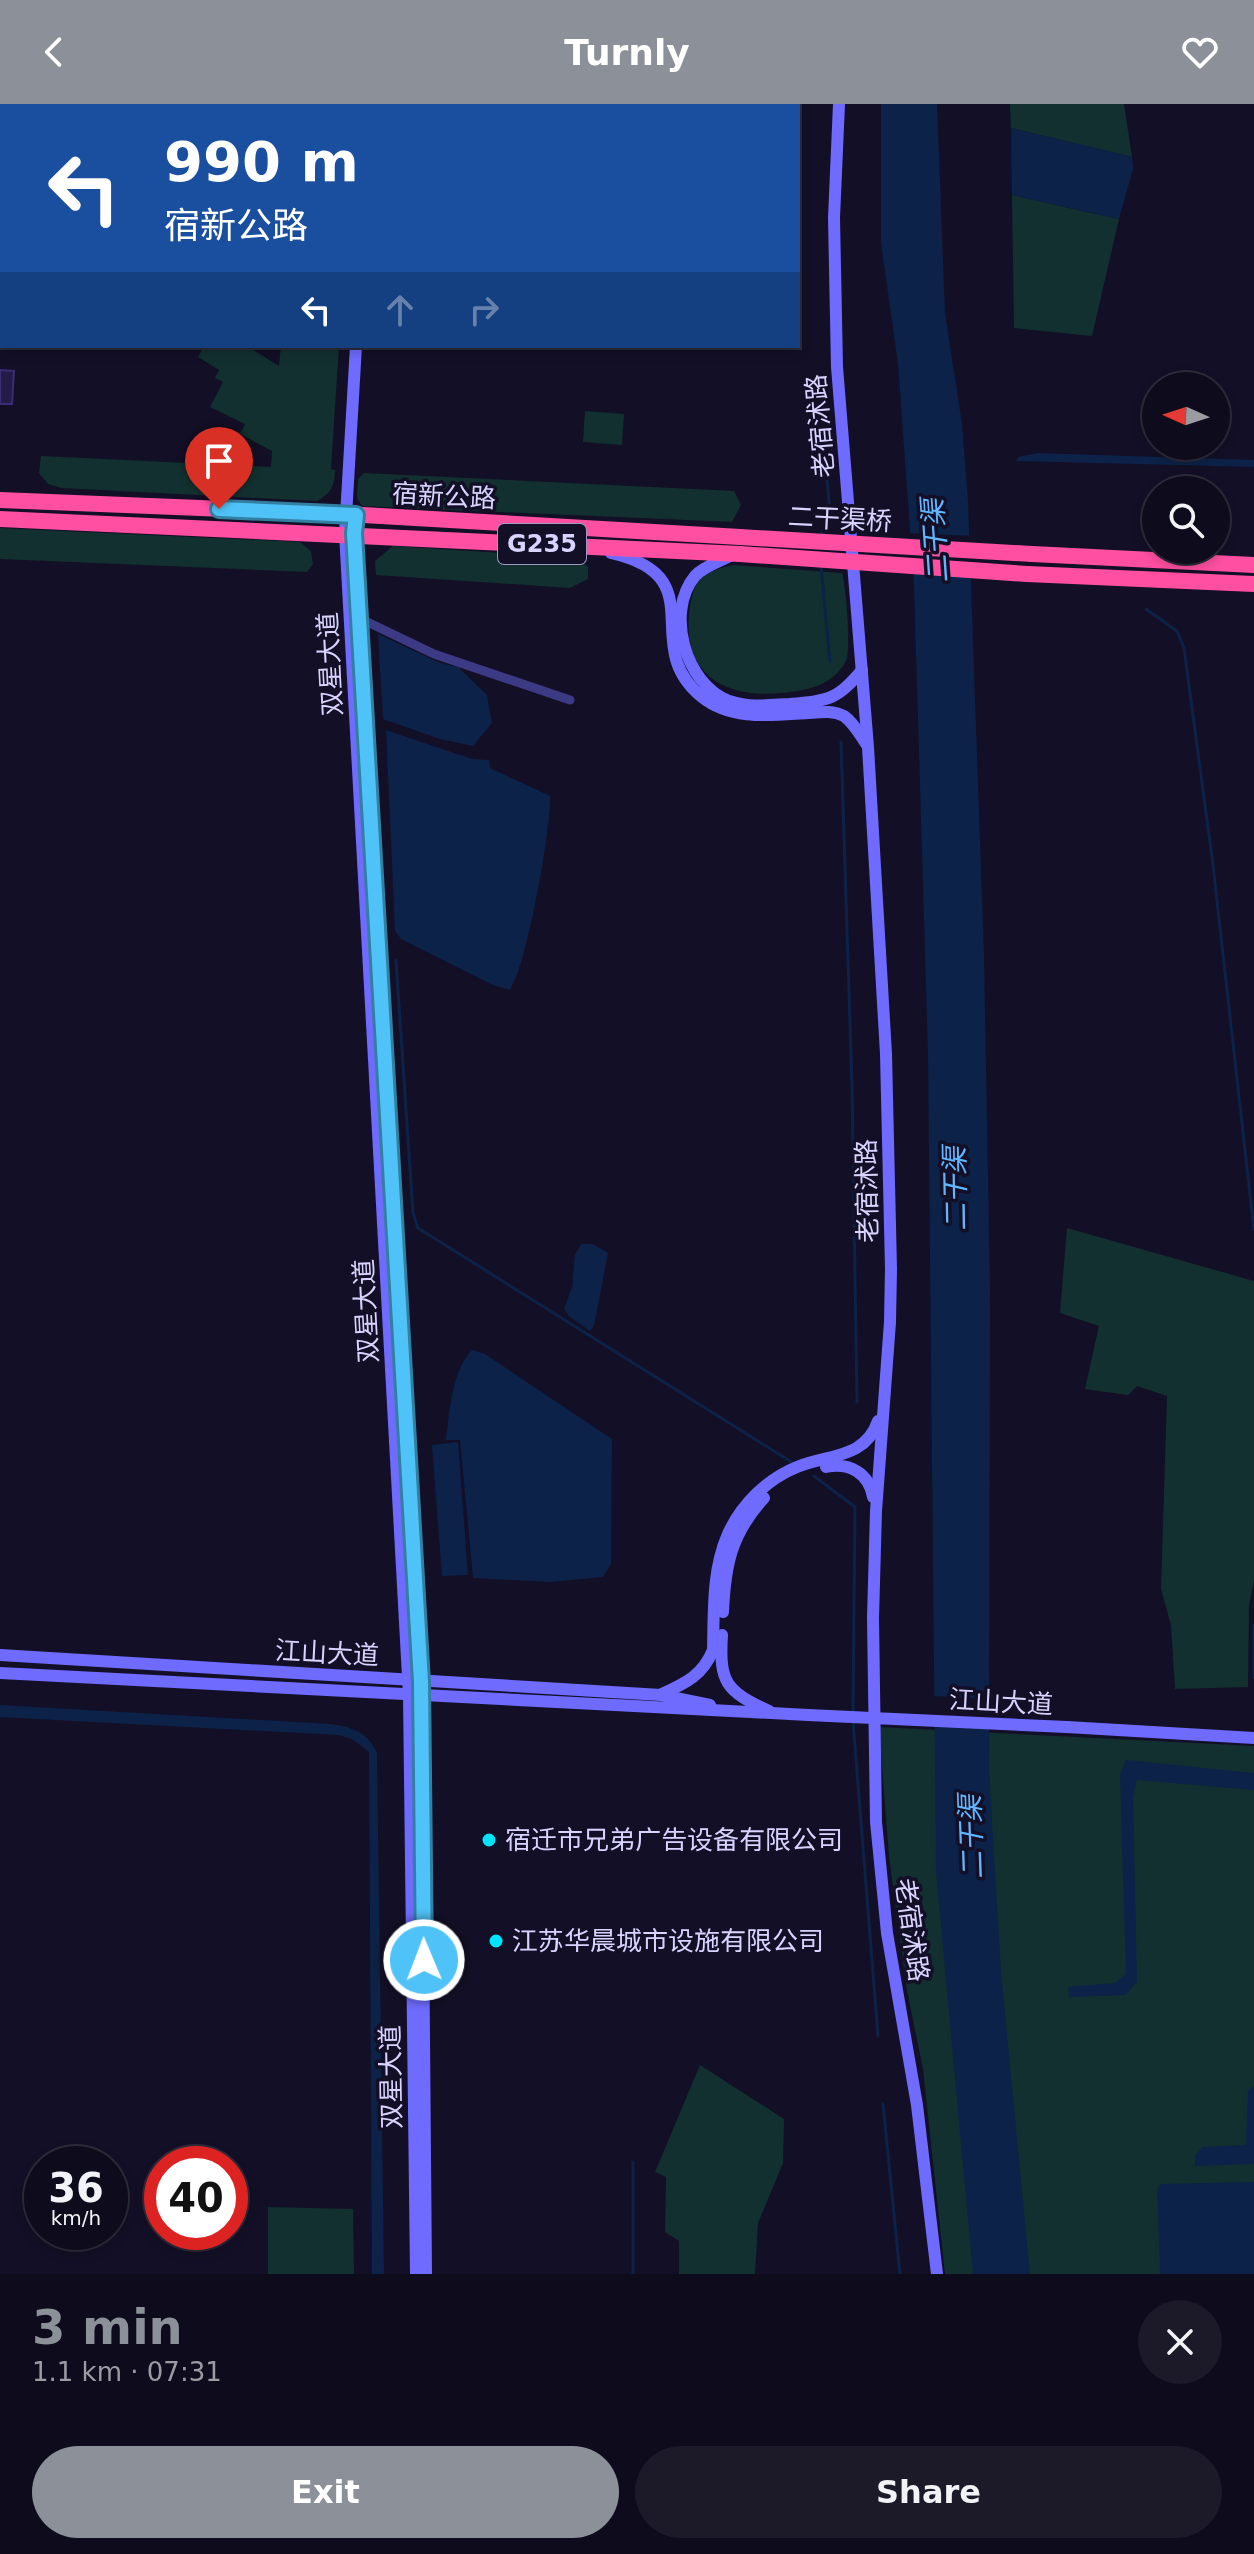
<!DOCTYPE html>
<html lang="en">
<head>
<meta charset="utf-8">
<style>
  :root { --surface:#0e0b1c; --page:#1c1929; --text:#f1f3f6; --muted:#9b9ba3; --line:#2e2b3b; --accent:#8c9099 }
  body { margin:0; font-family:"DejaVu Sans","Noto Sans SC",sans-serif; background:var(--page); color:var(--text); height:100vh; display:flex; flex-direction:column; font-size:30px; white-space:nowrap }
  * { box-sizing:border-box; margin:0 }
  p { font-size:26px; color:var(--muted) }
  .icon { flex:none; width:44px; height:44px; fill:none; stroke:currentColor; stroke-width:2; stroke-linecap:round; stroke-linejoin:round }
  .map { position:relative; height:2170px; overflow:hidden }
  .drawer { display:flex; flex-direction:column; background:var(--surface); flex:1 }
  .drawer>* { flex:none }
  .hud { position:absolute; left:0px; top:0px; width:800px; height:244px; box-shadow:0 4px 12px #0003,0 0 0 2px var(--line); background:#1a4fa0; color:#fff; overflow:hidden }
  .needle { width:52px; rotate:273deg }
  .controls { position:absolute; left:1142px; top:268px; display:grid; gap:16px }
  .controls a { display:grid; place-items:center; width:88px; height:88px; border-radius:50%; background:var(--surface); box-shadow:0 4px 12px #0003,0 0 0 2px var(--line); font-size:40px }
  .speed { position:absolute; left:24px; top:2042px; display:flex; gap:16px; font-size:40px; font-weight:700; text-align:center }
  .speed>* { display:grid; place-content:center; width:104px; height:104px; border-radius:50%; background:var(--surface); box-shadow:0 4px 12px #0003,0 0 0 2px var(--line); line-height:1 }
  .speed small { font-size:20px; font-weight:400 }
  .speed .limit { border:12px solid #d22; background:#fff; color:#111 }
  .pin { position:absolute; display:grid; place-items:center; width:68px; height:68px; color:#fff; margin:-82px -34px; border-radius:50% 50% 50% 0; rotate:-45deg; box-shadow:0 0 8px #0007 }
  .pin .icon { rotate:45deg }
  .me { position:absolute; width:88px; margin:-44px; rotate:359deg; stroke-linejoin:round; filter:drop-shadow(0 0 6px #0008) }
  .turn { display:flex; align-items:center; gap:28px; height:168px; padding:0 32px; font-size:36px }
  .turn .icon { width:104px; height:104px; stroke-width:2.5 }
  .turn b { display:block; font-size:56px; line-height:68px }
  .lanes { display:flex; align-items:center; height:76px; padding:0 32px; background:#0003; justify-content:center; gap:40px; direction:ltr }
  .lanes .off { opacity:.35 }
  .round { display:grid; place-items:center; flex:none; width:84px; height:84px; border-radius:42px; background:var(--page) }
  .summary { display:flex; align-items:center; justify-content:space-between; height:136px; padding:0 32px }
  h1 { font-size:48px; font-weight:800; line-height:60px; color:var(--accent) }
  .action { display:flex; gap:16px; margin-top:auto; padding:16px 32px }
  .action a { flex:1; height:92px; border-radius:48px; background:var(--accent); color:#fff; font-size:32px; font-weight:800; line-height:92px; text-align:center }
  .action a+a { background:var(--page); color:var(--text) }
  header { display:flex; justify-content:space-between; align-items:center; height:104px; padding:0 32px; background:var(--accent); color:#fff; font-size:36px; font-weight:800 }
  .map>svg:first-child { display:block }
  .green { fill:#12302f }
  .water { fill:#0c2248 }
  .pier { fill:#130f26 }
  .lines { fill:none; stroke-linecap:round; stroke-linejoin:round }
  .stream { stroke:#0c2248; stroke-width:3 }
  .building { fill:#241b47; stroke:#3b2d73; stroke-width:2 }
  .street { stroke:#3d3a85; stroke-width:9 }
  .secondary { stroke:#6f6bff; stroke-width:12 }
  .highway { stroke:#ff4fa3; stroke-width:16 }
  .secondary-bridge { stroke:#6f6bff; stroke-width:12 }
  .highway-bridge { stroke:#ff4fa3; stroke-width:16 }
  .route-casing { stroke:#337fa1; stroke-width:20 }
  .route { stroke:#4fc3f7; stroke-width:14 }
  .poi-dot { fill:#00e5ff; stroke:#130f26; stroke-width:3 }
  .labels { text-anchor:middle; stroke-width:7; stroke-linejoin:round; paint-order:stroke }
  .shield { fill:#130f26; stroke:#9e99be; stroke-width:2 }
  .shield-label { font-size:24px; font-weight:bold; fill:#d9d4ff }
  .street-label { font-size:26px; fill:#d9d4ff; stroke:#130f26 }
  .poi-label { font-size:26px; fill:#d9d4ff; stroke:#130f26; text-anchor:start }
  .water-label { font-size:28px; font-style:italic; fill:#62b6ff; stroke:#130f26 }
</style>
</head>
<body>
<header><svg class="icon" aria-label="back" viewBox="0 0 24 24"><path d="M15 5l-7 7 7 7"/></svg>Turnly<svg class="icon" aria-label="heart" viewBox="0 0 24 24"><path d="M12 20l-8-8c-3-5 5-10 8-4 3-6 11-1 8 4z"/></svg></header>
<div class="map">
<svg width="1254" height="2170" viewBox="0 0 1254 2170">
  <rect width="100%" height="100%" fill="#130f26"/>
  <g class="green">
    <polygon points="1010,0 1124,0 1132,53 1011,24"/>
    <polygon points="1012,91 1119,115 1092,232 1014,224"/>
    <path d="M204,242H247L279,262L281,242H339L331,365L335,366C335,382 331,389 317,397L61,384L48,380L39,369L41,352L271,363L272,347L240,330L245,320L210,303L223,278L215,274L219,266L198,253Z"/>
    <polygon points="585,307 624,310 622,341 583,338"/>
    <polygon points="364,369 734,387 741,401 732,418 362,402 357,394 358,375"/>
    <polygon points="0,424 300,438 311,447 313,460 307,468 0,455"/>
    <polygon points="393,442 578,454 588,463 588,475 570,484 376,471 375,457"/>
    <path d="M733,461L842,469C846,483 852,548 845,559C830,583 807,586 782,589C722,595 680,568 690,503C695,472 704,468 733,461Z"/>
    <polygon points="1067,1124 1254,1177 1254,1476 1249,1501 1248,1583 1175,1585 1171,1521 1161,1485 1167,1292 1137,1282 1128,1291 1085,1285 1099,1222 1060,1209"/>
    <polygon points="879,1623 1254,1642 1254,2170 945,2170 923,1965 907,1887 889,1752"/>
    <polygon points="700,1961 784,2015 783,2059 758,2119 755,2170 679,2170 679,2137 665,2128 666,2073 655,2068"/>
    <polygon points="268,2103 353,2105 354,2170 268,2170"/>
  </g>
  <g class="water">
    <polygon points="881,0 937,0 945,209 962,320 968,396 984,851 990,1185 989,1667 1001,1867 1030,2170 973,2170 936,1768 928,949 914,481 898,260 881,139"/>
    <polygon points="1011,24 1132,53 1133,65 1119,115 1012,91"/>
    <polygon points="1038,349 1254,356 1254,363 1016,357 1018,353"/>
    <polygon points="378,530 440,559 458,563 487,591 492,619 473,642 440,635 383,615"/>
    <path d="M386,626L472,655L489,656L490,664L550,692C551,726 527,860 510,886L493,881L401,835L395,827Z"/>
    <polygon points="581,1140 593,1140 608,1149 594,1222 590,1227 570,1213 564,1205 572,1183 575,1151"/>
    <path d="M472,1246L485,1250L612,1335L611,1460L603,1473L549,1478L473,1474L460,1336H446C449,1309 452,1266 472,1246Z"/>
    <polygon points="458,1338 468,1471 442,1472 432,1341"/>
    <path d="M0,1601L330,1620C352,1623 368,1628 377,1649L384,2170H372L369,1648L352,1635L338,1631L0,1613Z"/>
    <polygon points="1126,1656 1254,1669 1254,1686 1137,1676 1133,1694 1137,1878 1126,1891 1069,1893 1068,1883 1115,1879 1126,1870 1120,1670"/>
    <polygon points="1254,1982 1254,2060 1195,2062 1195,2052 1202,2043 1246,2041 1248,1986"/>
    <polygon points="1254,2078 1254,2170 1160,2170 1157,2085 1161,2080"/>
  </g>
  <g class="pier">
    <polygon points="907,429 974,432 975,470 909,467"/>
    <polygon points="931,1592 994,1595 993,1624 931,1621"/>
  </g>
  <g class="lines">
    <g class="stream">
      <polyline points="0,20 2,22"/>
      <polyline points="821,431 830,410 825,349"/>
      <polyline points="821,462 830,558"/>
      <polyline points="1146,505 1177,527 1184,544 1213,761 1254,1126"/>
      <polyline points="841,638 852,982 857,1298"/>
      <polyline points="396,856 413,1109 418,1124 793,1359"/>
      <polyline points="814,1372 855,1403 853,1610"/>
      <polyline points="1254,1521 1254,1574"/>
      <polyline points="853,1617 878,1932"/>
      <polyline points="883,2000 900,2170"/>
      <polyline points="633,2058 633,2170"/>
    </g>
  </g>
  <polygon class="building" points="0,266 14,267 12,300 0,300"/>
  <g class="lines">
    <polyline class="street" points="357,513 434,550 570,596"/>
    <g class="secondary">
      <polyline points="839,0 834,114 837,263 868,643 886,950 891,1165 890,1218 876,1407 873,1514 876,1718 887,1829 917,2001 937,2170"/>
      <polyline points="371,2 371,0"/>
      <polyline points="356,242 345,429 409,1591 416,2170"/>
      <polyline points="356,411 354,429 421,1578 426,2170"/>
      <path d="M611,449C716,473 637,541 702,593C732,617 772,611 808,609C820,608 833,606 844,612C854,619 860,631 867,641"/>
      <path d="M732,451C721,457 704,462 695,472C665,508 685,580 729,597C749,604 769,601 789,600C827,597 838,596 862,566"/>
      <path d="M826,1363C849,1358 869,1369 873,1393"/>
      <path d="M723,1508C725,1461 731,1430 764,1394"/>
      <path d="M722,1531C719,1579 726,1587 769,1607"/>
      <polyline points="0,1551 661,1591 710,1601"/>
      <polyline points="0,1569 808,1611"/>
      <path d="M662,1590C686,1579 703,1571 713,1546C714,1507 712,1466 728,1430C741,1401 767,1375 797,1363C829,1350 865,1355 878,1317"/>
      <polyline points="1067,1623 1254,1634"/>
    </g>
    <g class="highway">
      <polyline points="0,396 346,410 740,433"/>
      <polyline points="0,415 740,450"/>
      <polyline points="1032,450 1254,461"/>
      <polyline points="1027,470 1254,480"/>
    </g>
    <polyline class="secondary-bridge" points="808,1611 1067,1623"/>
    <g class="highway-bridge">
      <polyline points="740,433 1032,450"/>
      <polyline points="740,450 1027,470"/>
    </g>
  </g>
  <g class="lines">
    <defs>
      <polyline id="route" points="219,405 356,411 354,429 421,1578 424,1856"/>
    </defs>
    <use href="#route" class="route-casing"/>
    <use href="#route" class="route"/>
  </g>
  <g class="poi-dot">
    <circle cx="489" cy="1736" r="8"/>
    <circle cx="496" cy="1837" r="8"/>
  </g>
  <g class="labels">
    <rect class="shield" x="498" y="420" width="88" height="40" rx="6"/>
    <g class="shield-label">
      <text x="542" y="448">G235</text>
    </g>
    <g class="street-label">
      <text transform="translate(820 322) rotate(-95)" y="9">老宿沭路</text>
      <text transform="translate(444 392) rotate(3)" y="9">宿新公路</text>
      <text transform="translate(840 415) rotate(3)" y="9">二干渠桥</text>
      <text transform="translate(330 560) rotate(-93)" y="9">双星大道</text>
      <text transform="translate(867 1087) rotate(-91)" y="9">老宿沭路</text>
      <text transform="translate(366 1207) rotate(-93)" y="9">双星大道</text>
      <text transform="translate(327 1549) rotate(3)" y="9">江山大道</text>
      <text transform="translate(1001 1598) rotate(3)" y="9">江山大道</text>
      <text transform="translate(912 1826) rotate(82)" y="9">老宿沭路</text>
      <text transform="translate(391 1973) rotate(-91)" y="9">双星大道</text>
    </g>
    <g class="poi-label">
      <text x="505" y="1745">宿迁市兄弟广告设备有限公司</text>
      <text x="512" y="1846">江苏华晨城市设施有限公司</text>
    </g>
    <g class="water-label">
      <text transform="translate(935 437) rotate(-94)" y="10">二干渠</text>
      <text transform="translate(955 1085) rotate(-91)" y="10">二干渠</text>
      <text transform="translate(971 1733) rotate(-92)" y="10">二干渠</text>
    </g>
  </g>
</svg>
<div class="controls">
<a><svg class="needle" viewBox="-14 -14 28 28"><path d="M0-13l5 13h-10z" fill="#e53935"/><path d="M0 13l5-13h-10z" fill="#9b9ba3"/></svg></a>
<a><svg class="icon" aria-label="search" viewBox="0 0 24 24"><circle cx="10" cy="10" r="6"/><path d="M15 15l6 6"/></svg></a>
</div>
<div class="speed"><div>36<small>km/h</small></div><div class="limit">40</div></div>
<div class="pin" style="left:219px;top:405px;background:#d93025"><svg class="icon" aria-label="arrive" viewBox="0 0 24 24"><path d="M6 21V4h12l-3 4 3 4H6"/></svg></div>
<svg class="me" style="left:424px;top:1856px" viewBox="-20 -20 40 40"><circle r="17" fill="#4fc3f7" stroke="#fff" stroke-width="3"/><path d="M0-11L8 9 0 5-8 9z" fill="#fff"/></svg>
<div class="hud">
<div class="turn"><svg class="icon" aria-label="left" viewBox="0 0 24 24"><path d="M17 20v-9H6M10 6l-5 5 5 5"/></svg><div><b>990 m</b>宿新公路</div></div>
<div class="lanes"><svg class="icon" aria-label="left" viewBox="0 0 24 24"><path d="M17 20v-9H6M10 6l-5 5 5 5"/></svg><svg class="icon off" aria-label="ahead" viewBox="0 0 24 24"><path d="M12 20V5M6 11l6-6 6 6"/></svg><svg class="icon off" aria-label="right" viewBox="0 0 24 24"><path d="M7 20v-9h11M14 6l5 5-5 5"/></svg></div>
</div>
</div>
<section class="drawer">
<div class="summary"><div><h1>3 min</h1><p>1.1 km · 07:31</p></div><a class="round"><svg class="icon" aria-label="close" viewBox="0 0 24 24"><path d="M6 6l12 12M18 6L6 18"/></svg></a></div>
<div class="action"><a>Exit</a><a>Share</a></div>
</section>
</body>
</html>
